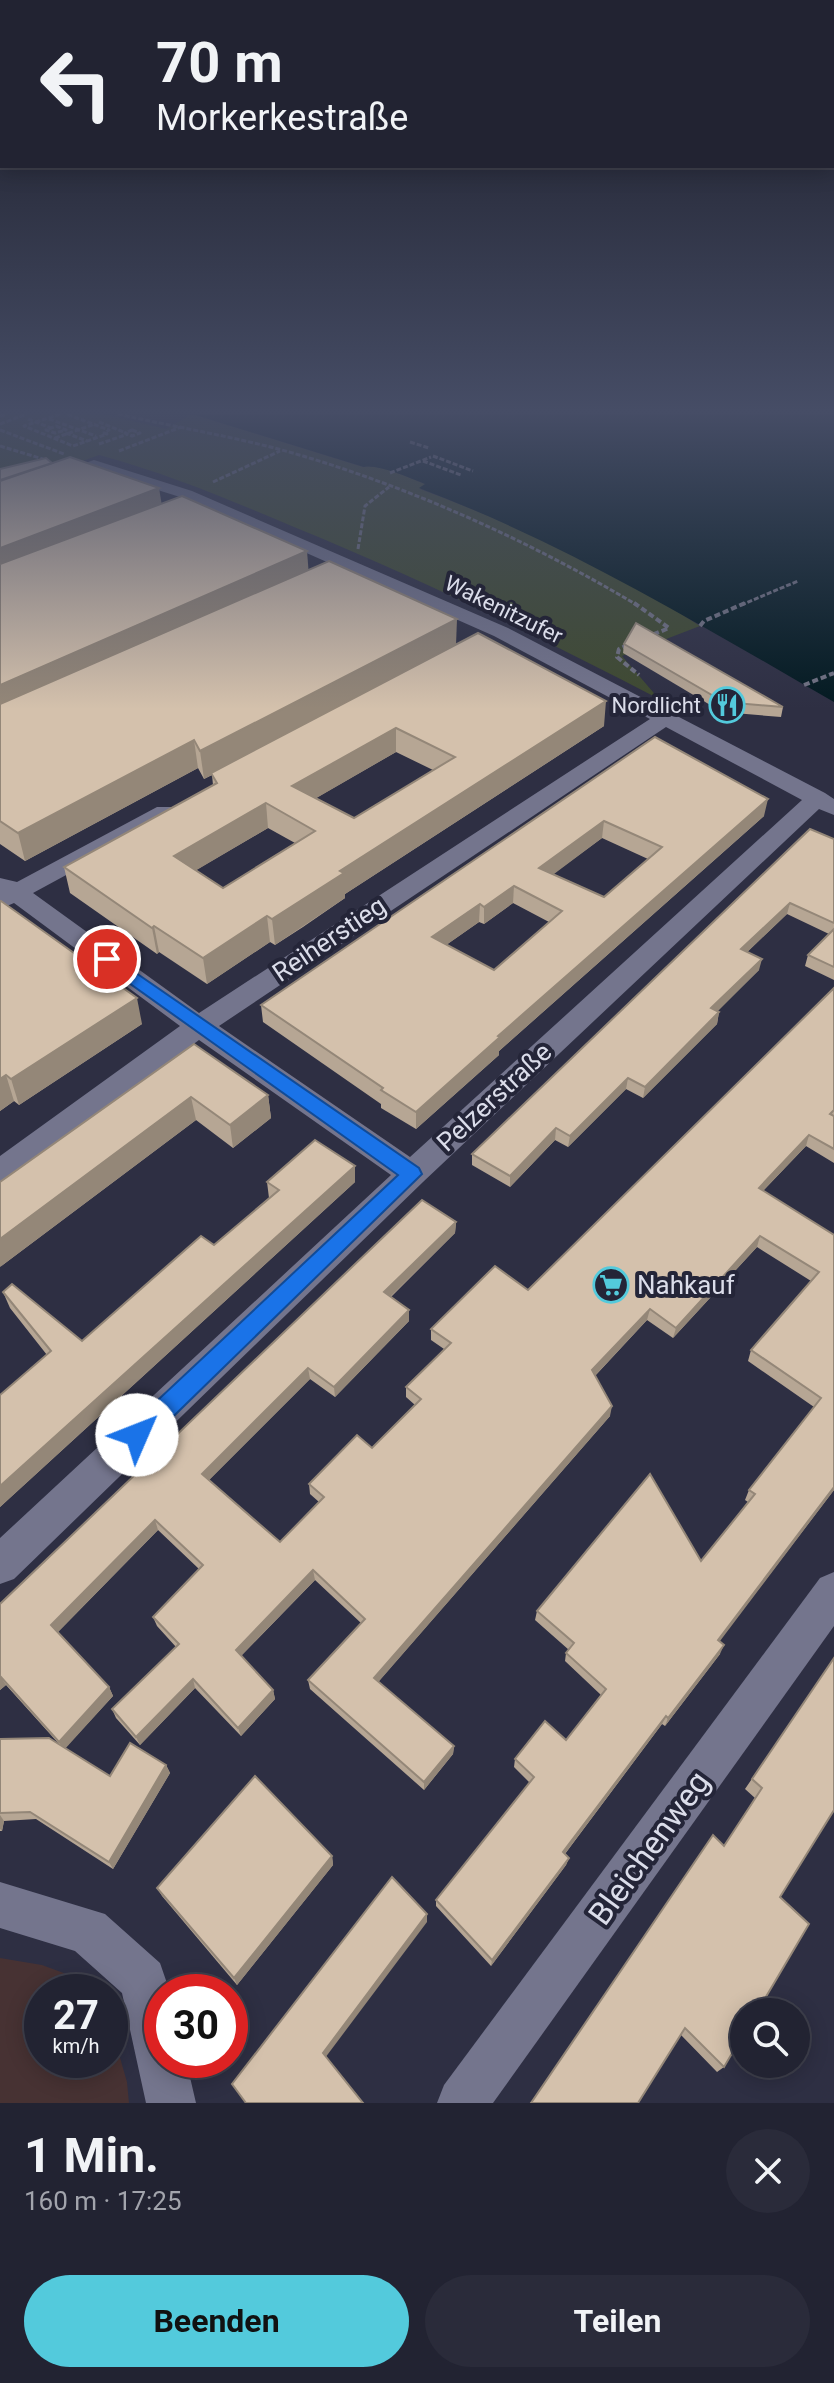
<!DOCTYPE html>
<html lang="de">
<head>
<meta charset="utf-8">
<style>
  :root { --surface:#222332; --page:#2a2b3a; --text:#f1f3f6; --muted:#a2a4ac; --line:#3f404d; --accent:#53cadc }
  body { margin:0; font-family:Roboto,sans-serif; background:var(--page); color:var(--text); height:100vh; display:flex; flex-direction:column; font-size:30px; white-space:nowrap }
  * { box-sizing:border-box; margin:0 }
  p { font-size:26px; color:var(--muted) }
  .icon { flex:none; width:44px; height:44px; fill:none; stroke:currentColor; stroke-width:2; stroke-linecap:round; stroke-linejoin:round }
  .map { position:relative; height:2103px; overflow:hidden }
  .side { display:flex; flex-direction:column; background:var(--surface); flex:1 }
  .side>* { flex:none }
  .hud { position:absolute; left:0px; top:0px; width:834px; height:168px; box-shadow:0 4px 20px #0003,0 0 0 2px var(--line); background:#222332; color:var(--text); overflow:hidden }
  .controls { position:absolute; left:730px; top:1998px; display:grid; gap:16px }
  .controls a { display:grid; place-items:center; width:80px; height:80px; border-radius:50%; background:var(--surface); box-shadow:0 4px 20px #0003,0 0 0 2px var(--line); font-size:40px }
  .speed { position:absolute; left:24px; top:1974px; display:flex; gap:16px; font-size:40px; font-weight:700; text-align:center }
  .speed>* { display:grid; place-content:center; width:104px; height:104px; border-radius:50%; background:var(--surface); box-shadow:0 4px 20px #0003,0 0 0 2px var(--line); line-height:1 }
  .speed small { font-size:20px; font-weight:400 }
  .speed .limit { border:12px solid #d22; background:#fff; color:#111 }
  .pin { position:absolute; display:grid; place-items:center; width:68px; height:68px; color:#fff; margin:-34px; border:4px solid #fff; border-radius:50%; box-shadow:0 2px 8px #0007 }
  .me { position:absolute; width:88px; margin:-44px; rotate:46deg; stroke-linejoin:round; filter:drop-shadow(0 0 6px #0008) }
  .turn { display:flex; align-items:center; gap:28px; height:168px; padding:0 24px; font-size:36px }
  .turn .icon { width:104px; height:104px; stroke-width:2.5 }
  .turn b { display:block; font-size:56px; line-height:68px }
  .round { display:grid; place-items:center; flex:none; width:84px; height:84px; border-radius:42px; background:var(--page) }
  .overview { display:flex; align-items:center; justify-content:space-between; height:136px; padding:0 24px }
  h1 { font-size:48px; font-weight:700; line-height:60px }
  .primary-button { display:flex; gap:16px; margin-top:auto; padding:16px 24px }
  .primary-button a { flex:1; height:92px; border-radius:48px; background:var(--accent); color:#111; font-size:32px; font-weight:700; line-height:92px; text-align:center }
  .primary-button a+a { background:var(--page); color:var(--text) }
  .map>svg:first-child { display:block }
  .education { fill:#473233 }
  .green { fill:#3f4a30 }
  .water { fill:#031a21 }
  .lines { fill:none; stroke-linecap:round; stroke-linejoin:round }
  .path-far1 { stroke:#717283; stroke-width:3; stroke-dasharray:5 2; stroke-linecap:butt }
  .path { stroke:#717283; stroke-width:4; stroke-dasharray:6 3; stroke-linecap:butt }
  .service { fill:#74758d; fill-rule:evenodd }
  .minor { fill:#74758d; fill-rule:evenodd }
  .wall { fill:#b6a694; fill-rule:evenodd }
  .shaded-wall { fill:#948778 }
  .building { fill:#d4c1ac; stroke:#948778; stroke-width:2; fill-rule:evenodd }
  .route { fill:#1a73e8; stroke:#114b97; stroke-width:2 }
  .labels { text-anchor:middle; stroke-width:8; stroke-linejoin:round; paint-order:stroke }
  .far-street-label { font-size:22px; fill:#dbddea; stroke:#242538 }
  .far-poi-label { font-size:22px; fill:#dbddea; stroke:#242538; text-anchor:end }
  .street-label { font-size:26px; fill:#dbddea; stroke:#242538 }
  .poi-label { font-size:26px; fill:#dbddea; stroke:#242538; text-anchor:start }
  .near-street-label { font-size:32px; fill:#dbddea; stroke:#242538 }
</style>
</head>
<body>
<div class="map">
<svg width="834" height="2103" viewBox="0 0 834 2103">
  <rect width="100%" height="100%" fill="#2e2f43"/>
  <polygon class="education" points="0,1958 42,1965 80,1979 93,1992 42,1992 42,2060 110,2060 110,2023 127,2082 129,2103 0,2103"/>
  <path class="green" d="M0,414H103L166,429L192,414L363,467C377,463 412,479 427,485L420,489C517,525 614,570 700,626L622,656L659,699C539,637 419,578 294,527C230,500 166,473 99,455L0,491Z"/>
  <path class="water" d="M192,414H834V702C699,624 565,543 419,488L425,484C410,478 378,464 364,467Z"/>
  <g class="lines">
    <g class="path-far1">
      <polyline points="60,414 24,426 73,446 107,434 104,433 109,430 66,414"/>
      <path d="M118,414C179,428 243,438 303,456C419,491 533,543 637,605"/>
      <polyline points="0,416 7,414"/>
      <polyline points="28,419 51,428"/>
      <polyline points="49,419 96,436"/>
      <polyline points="99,422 126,433"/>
      <polyline points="0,424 27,414"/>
      <polygon points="56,426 66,430 55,433 46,430"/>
      <polyline points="0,430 64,454"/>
      <polygon points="132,430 140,433 132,436 125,433"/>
      <polyline points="66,433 87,441"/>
      <polyline points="55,438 95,424"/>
      <polyline points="410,442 429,448"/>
      <polyline points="99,444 128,434"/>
      <polyline points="0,446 43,459"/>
      <polyline points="119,451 181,427"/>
      <polyline points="433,456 473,471"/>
      <polyline points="423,461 461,475"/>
      <polyline points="390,473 431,457"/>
      <polyline points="213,482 280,451"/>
      <polyline points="358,549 365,506 389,487"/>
      <polyline points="741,605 798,581"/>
    </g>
    <g class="path">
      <polyline points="634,603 669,628 652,635"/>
      <polyline points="700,626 704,621 745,603"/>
      <polyline points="628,645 619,649 617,657 639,675"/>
      <polyline points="804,685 834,673"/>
    </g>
    <polygon class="service" points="670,697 675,700 674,702 650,713 645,710"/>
    <g class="minor">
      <path d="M94,460L192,491L508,628L825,793L834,799V815L819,809L423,1182L14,1579L0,1584V1538L391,1175L199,1040L11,1180L0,1184V1156L180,1026L14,903L0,909V878L17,882L157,807H173L176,812L173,817L33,893L199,1013L650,719L494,636L180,497L94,470L0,503V493ZM666,727L802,800L410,1157L219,1026Z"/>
      <polygon points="834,1572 834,1626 493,2103 437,2103 444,2085 820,1578"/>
      <polygon points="0,1882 105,1914 160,1963 170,1992 162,1992 162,2060 186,2060 196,2103 146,2103 122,1993 75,1951 0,1928"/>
    </g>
  </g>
  <g class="wall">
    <path d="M52,463L161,504L308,570L456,645L604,726L345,894V898L303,927L275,945L270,942L207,984L159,952L157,954L70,893L64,867L213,785L212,775L204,779L198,768L25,861L0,844V469ZM396,752L433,770L354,818L316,798ZM268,828L295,843L223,888L196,870Z"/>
    <polygon points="624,644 783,707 781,717 722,712 623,653"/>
    <path d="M655,737L764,816L499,1051V1055L416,1129L381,1108V1104L263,1022L261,1005ZM602,838L648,859L604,897L553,874ZM513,903L549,922L494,970L446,945L479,922L484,924Z"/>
    <polygon points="834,839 834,980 805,966 808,955 829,934 787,914 747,952 759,970 717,1011 719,1012 717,1024 643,1098 626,1089 568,1147 555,1140 510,1187 472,1165 472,1154"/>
    <polygon points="0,902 142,1024 19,1105 14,1101 0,1111"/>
    <polygon points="834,988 834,1163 806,1146 763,1191 834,1235 834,1490 719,1641 720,1654 665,1726 662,1724 565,1854 569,1858 566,1865 491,1966 436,1906 436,1900 530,1783 514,1767 515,1759 566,1740 601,1695 565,1661 566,1653 569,1650 535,1620 537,1611 701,1561 748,1502 745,1500 749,1490 814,1407 748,1361 751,1350 811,1281 757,1247 673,1338 647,1320 595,1376 610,1416 378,1682 454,1746 453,1754 424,1790 310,1689 308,1680 361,1623 315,1580 241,1656 273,1690 275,1699 241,1736 195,1688 140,1745 116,1718 112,1709 176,1647 157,1626 153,1617 199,1569 158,1530 58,1632 109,1687 113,1696 65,1748 110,1776 166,1765 170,1773 113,1869 36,1819 4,1821 2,1831 0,1831 0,1739 59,1744 6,1685 0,1690 0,1604 456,1222 455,1233 391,1297 409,1310 409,1321 335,1397 310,1379 209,1480 280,1542 319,1502 310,1494 309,1484 372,1448 415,1405 406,1397 406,1387 444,1349 431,1340 431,1329 528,1290"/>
    <polygon points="194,1044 268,1095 271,1118 233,1148 196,1120 0,1267"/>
    <polygon points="267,1182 355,1182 0,1507 0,1395 47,1355 10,1308 3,1292 82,1341 214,1245 269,1198"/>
    <polygon points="834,1658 780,1897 724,2067 717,2072 681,2035 724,1846 755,1798 745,1789"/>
    <polygon points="332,1856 333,1865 237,1985 162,1896 157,1888"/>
  </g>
  <g class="shaded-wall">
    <polygon points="159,488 163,512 0,575 0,548"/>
    <polygon points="307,551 309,576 0,715 0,685"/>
    <polygon points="457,619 456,645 204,779 200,751"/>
    <polygon points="606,701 604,726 345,894 345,898 275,945 272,919 340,871"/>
    <polygon points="396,728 396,752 294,811 292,786"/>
    <polygon points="194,740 198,768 25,861 18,833"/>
    <polygon points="768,799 764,816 499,1051 499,1055 416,1129 416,1112 498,1036"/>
    <polygon points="266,803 268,828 178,881 174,856"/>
    <polygon points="604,821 602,838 538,886 539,868"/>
    <polygon points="514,886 513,903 484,924 484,907"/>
    <polygon points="790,903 787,914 738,961 741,949"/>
    <polygon points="480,904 479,922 432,955 432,937"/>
    <polygon points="267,916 270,942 207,984 203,958"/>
    <polygon points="154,926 159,952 157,954 152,928"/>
    <polygon points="762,959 759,970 709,1020 711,1008"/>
    <polygon points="137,998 142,1024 19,1105 11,1079"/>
    <polygon points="719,1012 717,1024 643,1098 645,1087"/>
    <polygon points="6,1075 14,1101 0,1111 0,1079"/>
    <polygon points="628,1078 626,1089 568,1147 570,1136"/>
    <polygon points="268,1095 271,1118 233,1148 230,1125"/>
    <polygon points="191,1097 196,1120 0,1267 0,1239"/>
    <polygon points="556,1128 555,1140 510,1187 510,1176"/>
    <polygon points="809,1135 806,1146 755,1199 759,1188"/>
    <polygon points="355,1166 355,1182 0,1507 0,1486"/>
    <polygon points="456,1222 455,1233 384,1303 384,1292"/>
    <polygon points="760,1236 757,1247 673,1338 676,1328"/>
    <polygon points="650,1309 647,1320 590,1381 592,1370"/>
    <polygon points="409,1310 409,1321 335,1397 334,1387"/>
    <polygon points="308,1368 310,1379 205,1484 202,1474"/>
    <polygon points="612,1406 610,1416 374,1687 374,1678"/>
    <polygon points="834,1487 834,1490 714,1649 718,1640"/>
    <polygon points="155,1520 158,1530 56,1634 51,1625"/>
    <polygon points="313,1570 315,1580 238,1659 236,1650"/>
    <polygon points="724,1645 720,1654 665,1726 668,1718"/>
    <polygon points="0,1676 6,1685 0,1690"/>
    <polygon points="193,1679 195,1688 140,1745 136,1737"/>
    <polygon points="109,1687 113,1696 64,1750 59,1742"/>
    <polygon points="273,1690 275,1699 241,1736 238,1728"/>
    <polygon points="666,1716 662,1724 561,1859 563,1852"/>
    <polygon points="454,1746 453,1754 424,1790 424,1782"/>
    <polygon points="166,1765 170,1773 113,1869 109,1862"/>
    <polygon points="0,1815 4,1821 2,1831 0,1829"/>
    <polygon points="332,1856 333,1865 237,1985 234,1978"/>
    <polygon points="569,1858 566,1865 491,1966 492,1960"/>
    <polygon points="427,1914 427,1922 325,2058 323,2053"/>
  </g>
  <g class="building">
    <polygon points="70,457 159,488 0,548 0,481"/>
    <polygon points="46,458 52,463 0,480 0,469"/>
    <polygon points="182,496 307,551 0,685 0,564"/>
    <polygon points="329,561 457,619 200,751 194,740 18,833 0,821 0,704"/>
    <polygon points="636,623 783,707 724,702 624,644"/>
    <path d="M478,633L606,701L340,871L344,873L272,919L267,916L203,958L154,926L152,928L64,867L217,783L211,773ZM396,728L455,757L354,818L292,786ZM266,803L315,831L223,888L174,856Z"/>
    <path d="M655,737L768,799L498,1036L500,1037L416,1112L381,1090L383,1088L261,1005ZM604,821L662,847L604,897L539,868ZM514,886L562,911L494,970L432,937L480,904L484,907Z"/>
    <polygon points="810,829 834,839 834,923 790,903 741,949 762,959 711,1008 719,1012 645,1087 628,1078 570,1136 556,1128 510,1176 472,1154"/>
    <polygon points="1,901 137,998 11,1079 6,1075 0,1079 0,902"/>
    <polygon points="834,929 834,967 808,955"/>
    <polygon points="834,988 834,1110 830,1114 834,1116 834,1149 809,1135 759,1188 834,1235 834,1487 718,1640 724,1645 668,1718 666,1716 563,1852 569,1858 492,1960 436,1900 534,1777 515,1759 545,1721 566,1740 606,1689 566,1653 574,1643 537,1611 650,1474 701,1561 755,1494 749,1490 821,1398 751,1350 819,1272 760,1236 676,1328 650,1309 592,1370 612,1406 374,1678 454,1746 424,1782 308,1680 365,1619 313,1570 236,1650 273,1690 238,1728 193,1679 136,1737 112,1709 179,1644 153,1617 203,1565 155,1520 51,1625 109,1687 59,1742 0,1676 0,1604 422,1200 456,1222 384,1292 409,1310 334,1387 308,1368 202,1474 280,1542 324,1497 309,1484 357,1435 372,1448 421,1399 406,1387 451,1343 431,1329 495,1266 528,1290"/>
    <polygon points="194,1044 268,1095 230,1125 191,1097 0,1239 0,1182"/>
    <polygon points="315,1140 355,1166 0,1486 0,1395 51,1351 3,1292 12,1284 82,1341 201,1236 214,1245 279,1190 267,1182"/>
    <polygon points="834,1658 834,1810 780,1897 809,1924 757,2012 744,2012 744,2033 724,2067 685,2028 638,2103 531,2103 713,1835 724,1846 762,1788 752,1779"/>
    <polygon points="49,1738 110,1776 130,1743 166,1765 109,1862 30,1812 0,1813 0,1739"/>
    <polygon points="255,1776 332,1856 234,1978 157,1888"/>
    <polygon points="392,1877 427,1914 323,2053 363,2103 246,2103 232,2084"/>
  </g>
  <linearGradient id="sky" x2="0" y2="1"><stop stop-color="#191a25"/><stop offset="0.58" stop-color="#464d66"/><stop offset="1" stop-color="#464d66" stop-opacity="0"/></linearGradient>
  <rect width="834" height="709" fill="url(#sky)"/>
  <polygon class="route" points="107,953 419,1168 422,1174 146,1443 137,1446 129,1443 125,1435 129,1427 398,1175 101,963 99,959"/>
  <defs>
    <symbol id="restaurant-ring" viewBox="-11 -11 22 22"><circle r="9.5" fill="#242538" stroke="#53cadc" stroke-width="1.5"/><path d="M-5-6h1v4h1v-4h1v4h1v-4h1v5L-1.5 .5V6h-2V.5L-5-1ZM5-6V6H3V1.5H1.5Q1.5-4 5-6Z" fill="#53cadc"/></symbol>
    <symbol id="supermarket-ring" viewBox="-11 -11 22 22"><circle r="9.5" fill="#242538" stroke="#53cadc" stroke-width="1.5"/><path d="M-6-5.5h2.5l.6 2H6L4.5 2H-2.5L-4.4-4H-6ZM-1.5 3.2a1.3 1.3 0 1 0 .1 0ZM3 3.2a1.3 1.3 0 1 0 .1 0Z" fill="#53cadc"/></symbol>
  </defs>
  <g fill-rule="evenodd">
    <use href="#restaurant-ring" x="707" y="685" width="40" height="40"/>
    <use href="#supermarket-ring" x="591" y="1265" width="40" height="40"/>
  </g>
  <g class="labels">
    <g class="far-street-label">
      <text transform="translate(504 609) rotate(26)" y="8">Wakenitzufer</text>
    </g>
    <g class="far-poi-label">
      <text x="701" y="713">Nordlicht</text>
    </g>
    <g class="street-label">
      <text transform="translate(329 939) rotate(-34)" y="9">Reiherstieg</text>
      <text transform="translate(494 1097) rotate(-43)" y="9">Pelzerstraße</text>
    </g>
    <g class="poi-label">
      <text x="637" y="1294">Nahkauf</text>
    </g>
    <g class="near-street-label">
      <text transform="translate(649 1848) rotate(-54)" y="11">Bleichenweg</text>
    </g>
  </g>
</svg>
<div class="controls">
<a><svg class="icon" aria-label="search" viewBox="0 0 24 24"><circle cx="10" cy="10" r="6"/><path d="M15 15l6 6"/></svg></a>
</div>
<div class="speed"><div>27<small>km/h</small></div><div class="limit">30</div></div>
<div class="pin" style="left:107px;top:959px;background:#d93025"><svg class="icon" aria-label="arrive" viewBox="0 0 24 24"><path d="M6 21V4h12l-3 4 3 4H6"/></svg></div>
<svg class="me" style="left:137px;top:1435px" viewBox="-20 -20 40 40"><circle r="19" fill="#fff"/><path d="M0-13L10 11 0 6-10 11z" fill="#1a73e8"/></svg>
<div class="hud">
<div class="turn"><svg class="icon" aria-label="left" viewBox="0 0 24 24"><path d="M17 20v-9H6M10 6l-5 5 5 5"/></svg><div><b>70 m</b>Morkerkestraße</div></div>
</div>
</div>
<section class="side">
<div class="overview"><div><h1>1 Min.</h1><p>160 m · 17:25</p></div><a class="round"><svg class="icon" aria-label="close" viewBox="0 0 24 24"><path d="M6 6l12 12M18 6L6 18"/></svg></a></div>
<div class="primary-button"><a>Beenden</a><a>Teilen</a></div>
</section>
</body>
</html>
